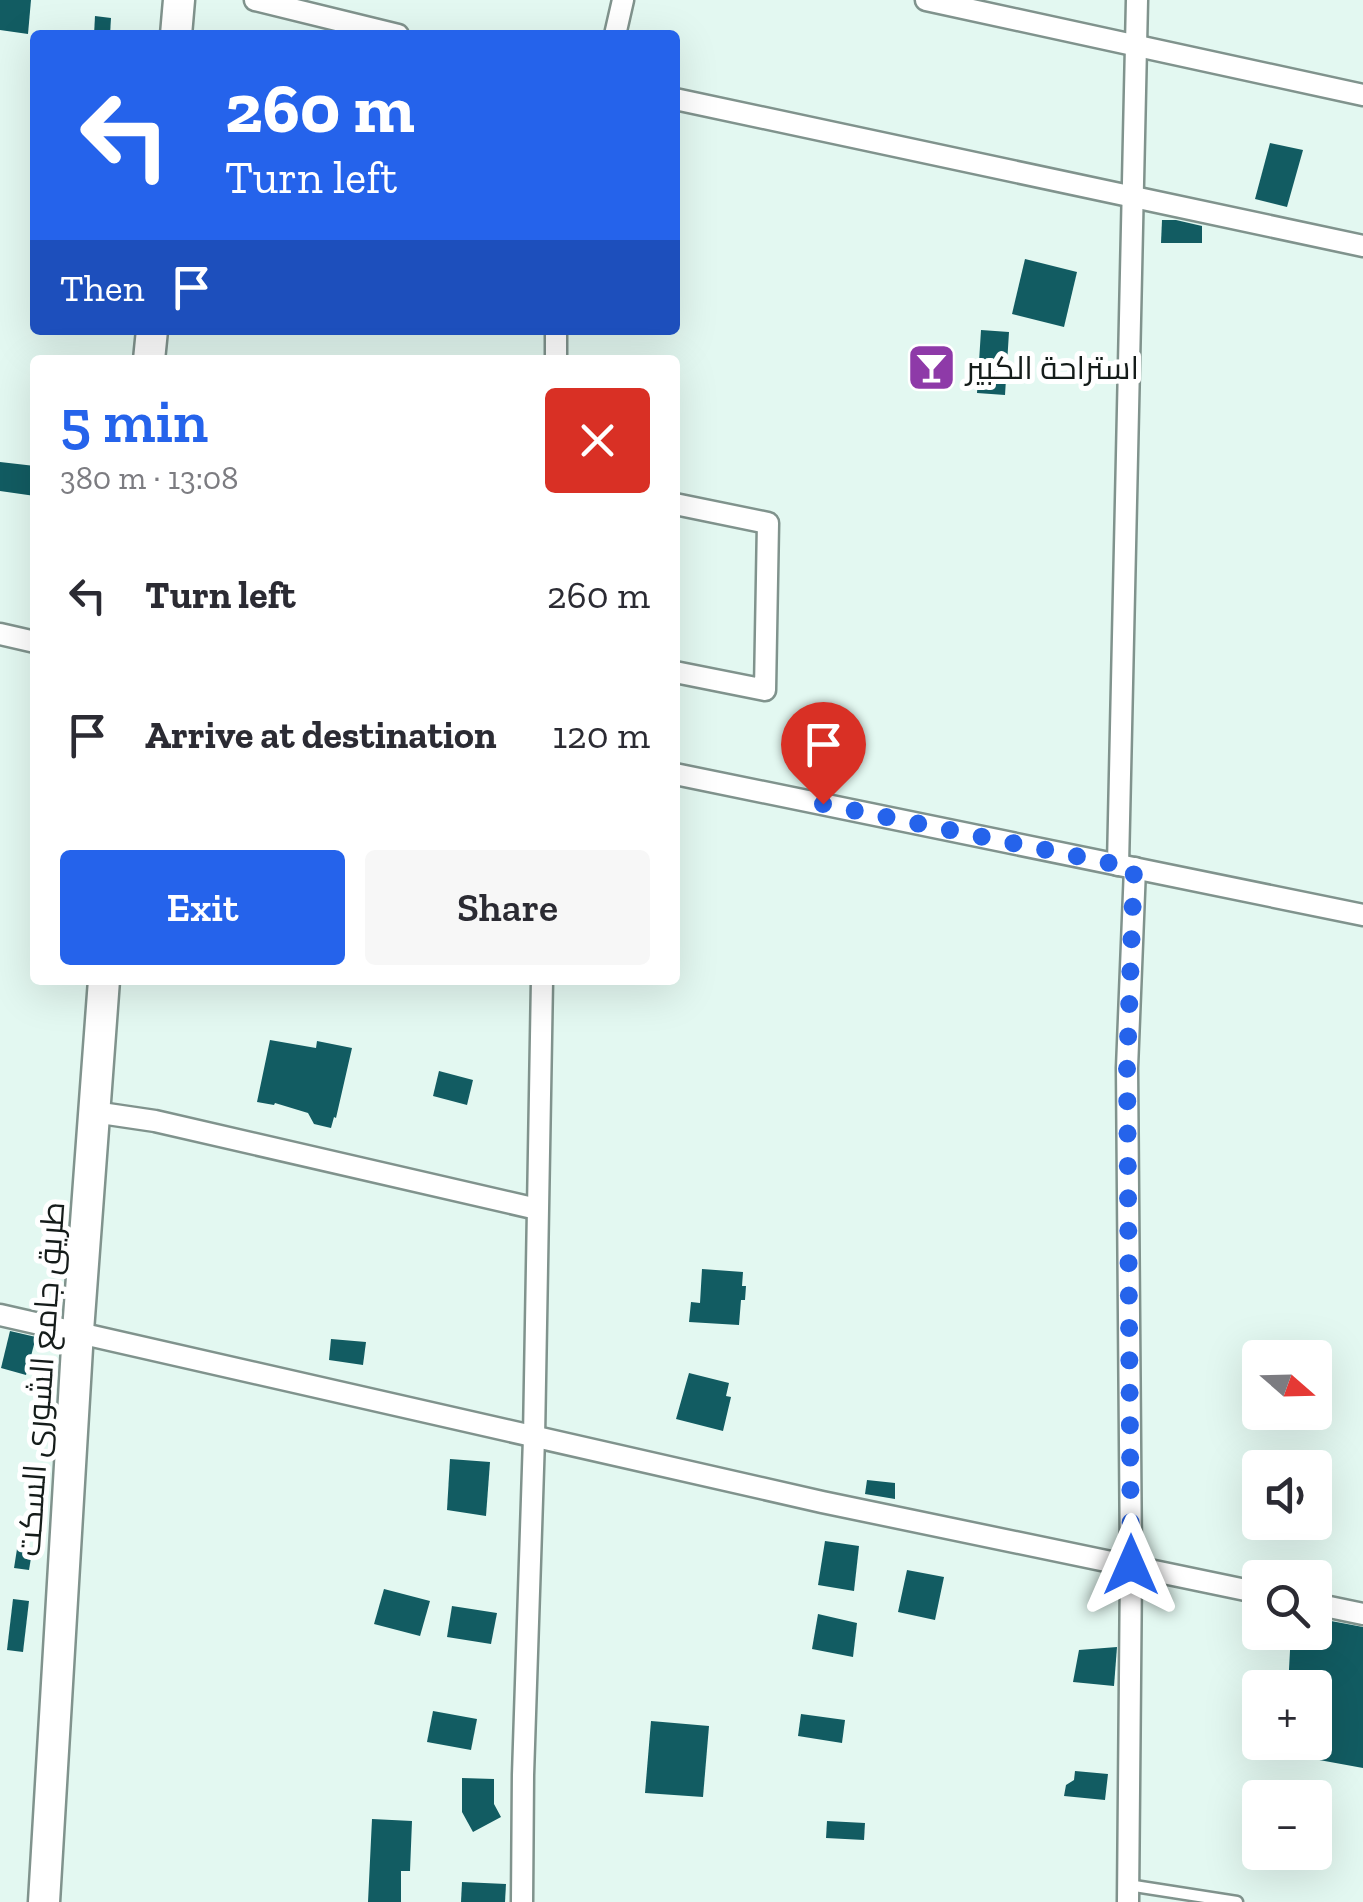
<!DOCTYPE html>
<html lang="en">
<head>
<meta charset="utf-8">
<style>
  :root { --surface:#fff; --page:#f7f7f7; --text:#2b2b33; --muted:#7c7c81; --accent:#2563eb }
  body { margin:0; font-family:"Zilla Slab",Cairo,serif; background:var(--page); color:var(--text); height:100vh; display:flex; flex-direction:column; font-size:38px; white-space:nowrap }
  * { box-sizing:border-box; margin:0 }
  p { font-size:32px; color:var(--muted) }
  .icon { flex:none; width:55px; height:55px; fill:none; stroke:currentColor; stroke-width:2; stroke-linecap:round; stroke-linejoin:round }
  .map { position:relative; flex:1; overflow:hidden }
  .sheet { position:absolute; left:30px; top:355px; width:650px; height:630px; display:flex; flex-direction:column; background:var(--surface); border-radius:10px; box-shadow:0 10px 40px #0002 }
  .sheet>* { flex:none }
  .hud { position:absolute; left:30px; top:30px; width:650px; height:305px; border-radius:10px; box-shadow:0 10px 40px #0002; background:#2563eb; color:#fff; overflow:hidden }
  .needle { width:65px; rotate:110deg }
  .controls { position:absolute; left:1242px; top:1340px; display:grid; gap:20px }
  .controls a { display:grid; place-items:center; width:90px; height:90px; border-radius:10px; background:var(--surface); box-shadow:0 10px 40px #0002; font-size:50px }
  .pin { position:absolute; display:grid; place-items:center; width:85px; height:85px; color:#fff; margin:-102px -42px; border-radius:50% 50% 50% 0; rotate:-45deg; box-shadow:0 0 10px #0007 }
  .pin .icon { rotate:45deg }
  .me { position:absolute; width:110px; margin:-55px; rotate:0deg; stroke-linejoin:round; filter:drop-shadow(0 0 8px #0008) }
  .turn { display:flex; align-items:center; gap:35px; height:210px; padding:0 30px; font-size:45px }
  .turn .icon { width:130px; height:130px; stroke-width:2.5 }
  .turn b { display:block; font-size:70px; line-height:85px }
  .then { display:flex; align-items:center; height:95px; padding:0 30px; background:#0003; gap:20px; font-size:38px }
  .round { display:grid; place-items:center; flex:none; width:105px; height:105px; border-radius:10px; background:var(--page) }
  .headline { display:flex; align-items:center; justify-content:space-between; height:170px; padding:0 30px }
  h1 { font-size:60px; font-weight:600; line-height:75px; color:var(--accent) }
  .cta { display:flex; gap:20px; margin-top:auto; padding:20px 30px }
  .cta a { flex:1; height:115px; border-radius:10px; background:var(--accent); color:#fff; font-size:40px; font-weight:600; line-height:115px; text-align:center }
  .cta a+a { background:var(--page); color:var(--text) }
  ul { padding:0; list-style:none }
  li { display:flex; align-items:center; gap:30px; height:140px; padding:0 30px }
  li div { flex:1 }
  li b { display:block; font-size:38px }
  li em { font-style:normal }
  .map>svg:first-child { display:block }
  .building { fill:#125c62 }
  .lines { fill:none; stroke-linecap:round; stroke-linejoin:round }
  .lane-casing { stroke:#80938d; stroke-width:15 }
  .street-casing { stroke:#80938d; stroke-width:25 }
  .secondary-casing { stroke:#80938d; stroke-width:35 }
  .lane { stroke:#fff; stroke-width:10 }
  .street { stroke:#fff; stroke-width:20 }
  .secondary { stroke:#fff; stroke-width:30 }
  .route { stroke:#2563eb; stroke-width:18; stroke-dasharray:0 32.4 }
  .labels { text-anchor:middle; stroke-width:10; stroke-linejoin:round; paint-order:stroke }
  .poi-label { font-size:32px; fill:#151c1a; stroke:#fff; text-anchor:start }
  .street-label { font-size:32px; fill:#151c1a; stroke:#fff }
</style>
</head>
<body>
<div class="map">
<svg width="1363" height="1902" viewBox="0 0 1363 1902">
  <rect width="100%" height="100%" fill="#e3f8f1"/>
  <g class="building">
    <polygon points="0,0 31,0 28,34 0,30"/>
    <polygon points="95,16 111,18 110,35 94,35"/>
    <polygon points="1270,143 1303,150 1287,207 1255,199"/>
    <polygon points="1162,220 1176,220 1202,226 1202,243 1161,243"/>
    <polygon points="1025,259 1077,272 1064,327 1012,314"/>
    <polygon points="981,330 1009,332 1005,395 977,393"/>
    <polygon points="0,462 35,466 35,496 0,491"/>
    <polygon points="810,712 835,716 830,746 821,745 819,754 803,751"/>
    <polygon points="270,1040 316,1048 317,1041 352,1048 336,1118 334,1117 331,1128 314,1124 308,1113 275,1103 274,1105 257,1102"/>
    <polygon points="439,1071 473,1080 467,1105 433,1096"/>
    <polygon points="702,1269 743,1272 742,1286 746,1286 745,1300 741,1300 739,1325 689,1322 691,1302 700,1303"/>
    <polygon points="10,1331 36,1337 26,1375 1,1368"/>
    <polygon points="331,1339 366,1342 363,1365 329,1360"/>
    <polygon points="689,1373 729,1383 726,1396 731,1397 723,1431 676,1419"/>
    <polygon points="450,1459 490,1462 486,1516 447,1510"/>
    <polygon points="867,1480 895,1483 895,1499 865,1494"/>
    <polygon points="825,1541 859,1546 854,1591 818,1585"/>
    <polygon points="17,1549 32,1552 29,1570 14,1568"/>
    <polygon points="907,1570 944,1577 935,1620 898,1612"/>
    <polygon points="384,1589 430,1601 420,1636 374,1624"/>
    <polygon points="13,1599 29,1601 23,1652 7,1650"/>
    <polygon points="452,1606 497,1613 491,1644 447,1637"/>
    <polygon points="818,1614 857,1623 853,1657 812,1649"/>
    <polygon points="1315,1618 1363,1627 1363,1768 1265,1750 1266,1742 1315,1742 1315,1688 1288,1688 1291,1632 1315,1632"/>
    <polygon points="1117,1647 1114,1686 1073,1682 1079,1650"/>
    <polygon points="433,1711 477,1719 471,1750 427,1742"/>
    <polygon points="801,1714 845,1720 842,1743 798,1736"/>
    <polygon points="651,1721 709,1726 703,1797 645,1793"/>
    <polygon points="1075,1771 1108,1774 1105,1800 1064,1796 1066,1785 1074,1780"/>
    <polygon points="462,1778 494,1779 494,1804 501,1817 473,1832 462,1812"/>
    <polygon points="372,1819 412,1821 410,1871 401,1871 401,1902 368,1902"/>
    <polygon points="827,1821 865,1823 864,1840 826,1838"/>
    <polygon points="462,1882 506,1884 505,1902 461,1902"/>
  </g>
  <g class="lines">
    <defs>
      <polyline id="lane" points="1128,1885 1237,1902"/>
      <g id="street">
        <polyline points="255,0 398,35"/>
        <polyline points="926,0 1363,95"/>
        <polyline points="615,35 623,0"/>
        <polyline points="675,99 1363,246"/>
        <polyline points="556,360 556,330"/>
        <polyline points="675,504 768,523 765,690 675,672"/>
        <polyline points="0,634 35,642"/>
        <polyline points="675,774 1363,915"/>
        <polyline points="1118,865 1137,0"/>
        <polyline points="94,1112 155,1121 537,1209"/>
        <polyline points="0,1315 822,1502 1260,1593"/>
        <polyline points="1315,1604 1363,1614"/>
        <polyline points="522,1902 523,1775 534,1438 542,980"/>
        <polyline points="1128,1902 1131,1565 1127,1068 1135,868"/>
      </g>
      <g id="secondary">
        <polyline points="176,35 179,0"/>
        <polyline points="149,360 152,330"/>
        <polyline points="44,1902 78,1331 104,980"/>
      </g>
    </defs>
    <use href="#lane" class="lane-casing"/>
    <use href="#street" class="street-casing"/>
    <use href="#secondary" class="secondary-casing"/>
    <use href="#lane" class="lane"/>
    <use href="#street" class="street"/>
    <use href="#secondary" class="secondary"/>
  </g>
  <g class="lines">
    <polyline class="route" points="823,804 1134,868 1127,1068 1131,1565"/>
  </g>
  <defs>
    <symbol id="bar-square" viewBox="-11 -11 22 22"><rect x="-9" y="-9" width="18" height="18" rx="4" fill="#8e3aa8" stroke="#fff"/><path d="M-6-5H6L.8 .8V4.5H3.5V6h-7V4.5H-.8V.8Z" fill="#fff"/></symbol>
  </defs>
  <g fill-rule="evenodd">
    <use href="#bar-square" x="904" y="340" width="55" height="55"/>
  </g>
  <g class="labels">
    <g class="poi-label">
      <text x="966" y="379">استراحة الكبير</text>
    </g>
    <g class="street-label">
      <text transform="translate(41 1379) rotate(-86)" y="11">طريق جامع الشورى السكت</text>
    </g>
  </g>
</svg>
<div class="controls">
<a><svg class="needle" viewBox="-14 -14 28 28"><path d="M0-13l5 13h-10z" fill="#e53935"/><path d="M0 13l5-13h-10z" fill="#7c7c81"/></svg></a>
<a><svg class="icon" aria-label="sound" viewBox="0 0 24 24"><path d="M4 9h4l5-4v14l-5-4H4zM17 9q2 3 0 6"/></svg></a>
<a><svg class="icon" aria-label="search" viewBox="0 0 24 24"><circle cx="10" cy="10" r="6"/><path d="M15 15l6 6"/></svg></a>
<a>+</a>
<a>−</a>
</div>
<div class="pin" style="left:823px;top:804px;background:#d93025"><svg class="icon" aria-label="arrive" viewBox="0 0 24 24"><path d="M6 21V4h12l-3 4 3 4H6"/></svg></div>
<svg class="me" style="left:1131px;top:1565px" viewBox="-20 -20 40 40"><path d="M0-17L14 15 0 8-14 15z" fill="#2563eb" stroke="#fff" stroke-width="4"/></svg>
<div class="hud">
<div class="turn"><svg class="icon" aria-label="left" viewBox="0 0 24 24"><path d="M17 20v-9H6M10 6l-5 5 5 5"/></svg><div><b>260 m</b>Turn left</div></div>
<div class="then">Then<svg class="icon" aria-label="arrive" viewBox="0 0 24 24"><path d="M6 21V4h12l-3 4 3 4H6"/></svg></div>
</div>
<section class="sheet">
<div class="headline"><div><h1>5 min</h1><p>380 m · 13:08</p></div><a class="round" style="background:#d93025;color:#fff"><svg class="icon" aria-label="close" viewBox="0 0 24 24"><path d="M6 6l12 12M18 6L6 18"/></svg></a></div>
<ul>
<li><svg class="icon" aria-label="left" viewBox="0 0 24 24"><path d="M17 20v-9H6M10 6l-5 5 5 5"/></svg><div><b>Turn left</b></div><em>260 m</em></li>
<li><svg class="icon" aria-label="arrive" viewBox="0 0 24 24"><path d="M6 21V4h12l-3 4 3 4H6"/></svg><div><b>Arrive at destination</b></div><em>120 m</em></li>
</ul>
<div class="cta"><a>Exit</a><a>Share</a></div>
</section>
</div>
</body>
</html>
